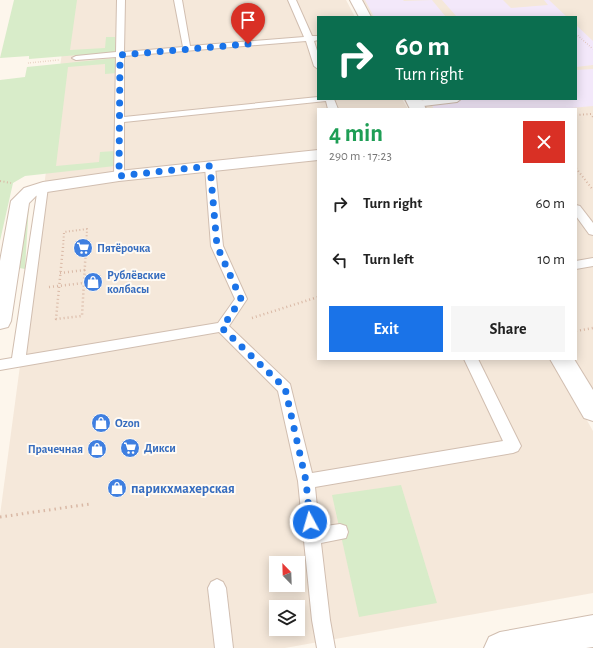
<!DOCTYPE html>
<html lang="en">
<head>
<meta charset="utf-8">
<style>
  :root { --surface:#fff; --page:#f6f6f6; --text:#222; --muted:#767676; --accent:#1a73e8 }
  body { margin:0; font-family:"Alegreya Sans",sans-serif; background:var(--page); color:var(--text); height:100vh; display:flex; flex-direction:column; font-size:15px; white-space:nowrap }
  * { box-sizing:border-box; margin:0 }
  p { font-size:13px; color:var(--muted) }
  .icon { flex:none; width:22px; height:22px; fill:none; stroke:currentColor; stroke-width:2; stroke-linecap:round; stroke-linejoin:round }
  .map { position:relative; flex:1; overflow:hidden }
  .sheet { position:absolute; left:317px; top:108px; width:260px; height:252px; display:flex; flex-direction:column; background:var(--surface); border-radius:0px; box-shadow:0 2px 10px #0003 }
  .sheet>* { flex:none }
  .guide { position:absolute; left:317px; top:16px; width:260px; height:84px; border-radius:0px; box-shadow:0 2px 10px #0003; background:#0b6e4f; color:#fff; overflow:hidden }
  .needle { width:26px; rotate:337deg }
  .fabs { position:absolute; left:269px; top:556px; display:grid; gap:8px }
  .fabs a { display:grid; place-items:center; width:36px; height:36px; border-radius:0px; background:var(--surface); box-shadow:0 2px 10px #0003; font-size:20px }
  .pin { position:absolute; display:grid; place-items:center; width:34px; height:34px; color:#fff; margin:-41px -17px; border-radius:50% 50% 50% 0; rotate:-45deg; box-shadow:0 0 4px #0007 }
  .pin .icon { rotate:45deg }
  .me { position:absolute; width:44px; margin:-22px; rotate:354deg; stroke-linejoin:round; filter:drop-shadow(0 0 3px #0008) }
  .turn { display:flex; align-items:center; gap:14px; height:84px; padding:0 12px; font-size:18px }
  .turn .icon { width:52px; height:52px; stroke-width:2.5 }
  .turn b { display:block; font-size:28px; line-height:34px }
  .round { display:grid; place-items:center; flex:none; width:42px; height:42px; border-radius:0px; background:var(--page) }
  .overview { display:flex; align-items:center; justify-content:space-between; height:68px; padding:0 12px }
  h1 { font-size:24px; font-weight:700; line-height:30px; color:#1e9e55 }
  .action { display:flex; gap:8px; margin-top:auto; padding:8px 12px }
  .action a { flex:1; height:46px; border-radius:0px; background:var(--accent); color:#fff; font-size:16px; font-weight:700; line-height:46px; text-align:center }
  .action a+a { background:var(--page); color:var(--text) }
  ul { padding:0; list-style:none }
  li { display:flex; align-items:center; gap:12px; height:56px; padding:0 12px }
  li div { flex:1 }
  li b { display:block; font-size:15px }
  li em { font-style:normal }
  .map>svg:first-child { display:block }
  .residential { fill:#f5e8da; fill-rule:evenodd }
  .education { fill:#f3e8fa }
  .green { fill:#d8ecc9 }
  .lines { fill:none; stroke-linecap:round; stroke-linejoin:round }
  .service-casing { stroke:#d1beb0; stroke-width:2 }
  .minor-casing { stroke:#d1beb0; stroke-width:2 }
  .tertiary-casing { stroke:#d1beb0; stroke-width:2 }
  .path-far3 { stroke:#d9b8a5; stroke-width:1.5; stroke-dasharray:0.5 2; stroke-linecap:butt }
  .path-far2 { stroke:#d9b8a5; stroke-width:2; stroke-dasharray:1 2.5; stroke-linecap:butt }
  .path-far1 { stroke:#d9b8a5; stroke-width:2.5; stroke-dasharray:1 3; stroke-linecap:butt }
  .path { stroke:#d9b8a5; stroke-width:3; stroke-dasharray:1.5 4; stroke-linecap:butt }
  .service { fill:#fff; fill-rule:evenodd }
  .minor { fill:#fff; fill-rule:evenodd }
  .tertiary { fill:#fff; fill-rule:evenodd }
  .route { stroke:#1a73e8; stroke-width:7; stroke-dasharray:0 12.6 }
  .labels { text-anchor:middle; stroke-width:4; stroke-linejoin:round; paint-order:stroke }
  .shop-label { font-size:12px; font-weight:bold; fill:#366cbe; stroke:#fffaf3; text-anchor:start }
  .near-shop-label { font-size:14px; font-weight:bold; fill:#366cbe; stroke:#fffaf3; text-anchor:start }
</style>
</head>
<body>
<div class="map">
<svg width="593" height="648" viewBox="0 0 593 648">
  <rect width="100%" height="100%" fill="#fdf6ec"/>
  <g class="residential">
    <path d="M69,0H346L355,17H318V99H402L408,109H318V359H552L593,431V593L285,648H0V515ZM276,563H298V585H276ZM276,607H298V629H276Z"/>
    <polygon points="362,0 593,0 593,389 575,359 576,109 426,109 421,99 576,99 576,17 372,17"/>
  </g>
  <g class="education">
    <polygon points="365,0 403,0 404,1 432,0 446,17 374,17"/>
    <polygon points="442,0 503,0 511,8 548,5 544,0 549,0 567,17 457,17"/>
    <polygon points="576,25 593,41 593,65 576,67"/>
    <polygon points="593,69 593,106 560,109 434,109 428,99 576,99 576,70"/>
  </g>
  <g class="green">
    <polygon points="14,0 77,0 70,50 105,48 106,37 115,37 116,52 29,59 29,56 0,58"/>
    <polygon points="116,58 117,73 105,74 105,64 68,67 56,166 99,162 100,152 115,151 115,166 25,176 13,183 0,241 0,80 25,77 27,67"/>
    <polygon points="29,203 25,269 14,267"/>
    <polygon points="401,485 437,603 359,617 332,495"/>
  </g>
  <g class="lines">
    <defs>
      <g id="service">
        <polygon points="117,0 125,0 124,52 183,47 174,0 182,0 190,46 304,37 288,0 296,0 312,36 318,36 318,40 314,41 318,54 318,69 314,66 306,41 124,56 124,117 318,97 318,99 334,99 338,109 328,109 326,101 124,122 124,176 123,178 115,178 114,176 116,57 76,60 72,58 76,56 116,52"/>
        <polygon points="434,99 461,99 457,102 415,107 410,104 415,101"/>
        <polygon points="210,164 215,167 223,246 247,299 229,326 290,384 312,473 503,441 464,359 478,359 521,446 518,451 513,453 315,487 319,527 340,524 346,526 348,532 346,538 321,543 330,620 335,648 317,648 312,620 298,481 278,391 219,332 0,370 0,360 12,358 38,187 43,184 48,187 26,355 218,323 235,299 211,246 205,167"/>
        <polygon points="576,205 580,206 593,223 593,235 589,234 576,216"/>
        <polygon points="593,258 593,266 576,269 576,261"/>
        <polygon points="217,579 223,582 226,588 233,648 215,648 208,588 211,582"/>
      </g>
      <g id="minor">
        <polygon points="318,150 318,160 119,181 47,192 36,196 29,203 11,321 8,327 0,329 0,261 11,201 24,188 43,182 119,171"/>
        <polygon points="593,615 593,647 586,648 484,648 489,637 500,632"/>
      </g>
      <g id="tertiary">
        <polygon points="350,0 362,0 371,17 359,17"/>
        <polygon points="405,99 421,99 426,109 410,109"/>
        <polygon points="550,359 574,359 593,390 593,421 584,418"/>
      </g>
    </defs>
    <use href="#service" class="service-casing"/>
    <use href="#minor" class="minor-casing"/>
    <use href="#tertiary" class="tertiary-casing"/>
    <g class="path-far3">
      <polyline points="576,34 593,49"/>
      <polyline points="28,63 59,60"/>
    </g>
    <g class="path-far2">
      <polyline points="576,115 591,114 593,117"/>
      <polyline points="576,168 593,190"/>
      <polyline points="0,181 11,183"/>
      <polyline points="63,248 64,232 87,229 86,248"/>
    </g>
    <g class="path-far1">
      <polyline points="63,247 56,319 82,316 86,247"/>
      <polyline points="60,273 85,270"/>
      <polyline points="49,287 84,283"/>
      <polyline points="252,318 318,297"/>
      <polyline points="576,331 593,328"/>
    </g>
    <polyline class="path" points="0,517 90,504"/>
    <use href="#service" class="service"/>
    <use href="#minor" class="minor"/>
    <use href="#tertiary" class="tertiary"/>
  </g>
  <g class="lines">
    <polyline class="route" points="248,44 120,55 119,176 210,166 217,246 241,299 222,328 285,388 306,481 310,522"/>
  </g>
  <defs>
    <symbol id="supermarket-disc" viewBox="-11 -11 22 22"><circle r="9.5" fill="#3f7fe0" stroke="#fffaf3"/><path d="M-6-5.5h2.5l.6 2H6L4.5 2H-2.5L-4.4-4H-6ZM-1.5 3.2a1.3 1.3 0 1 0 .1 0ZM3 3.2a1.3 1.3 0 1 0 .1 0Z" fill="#fff"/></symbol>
    <symbol id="shop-disc" viewBox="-11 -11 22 22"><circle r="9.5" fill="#3f7fe0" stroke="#fffaf3"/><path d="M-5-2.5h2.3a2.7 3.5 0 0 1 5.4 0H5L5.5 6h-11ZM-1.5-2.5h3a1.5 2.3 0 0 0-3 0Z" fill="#fff"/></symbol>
  </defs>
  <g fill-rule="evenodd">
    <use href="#supermarket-disc" x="72" y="237" width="22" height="22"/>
    <use href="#shop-disc" x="82" y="271" width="22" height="22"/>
    <use href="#shop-disc" x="90" y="412" width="22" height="22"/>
    <use href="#supermarket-disc" x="119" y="437" width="22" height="22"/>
    <use href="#shop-disc" x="86" y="438" width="22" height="22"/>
    <use href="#shop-disc" x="106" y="477" width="22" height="22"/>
  </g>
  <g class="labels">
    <g class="shop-label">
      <text x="97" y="252">Пятёрочка</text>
      <text x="107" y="279">Рублёвские<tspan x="107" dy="14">колбасы</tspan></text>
      <text x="115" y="427">Ozon</text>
      <text x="144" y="452">Дикси</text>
      <text x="83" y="453" text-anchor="end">Прачечная</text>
    </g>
    <g class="near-shop-label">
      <text x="131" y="493">парикхмахерская</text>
    </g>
  </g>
</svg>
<div class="fabs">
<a><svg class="needle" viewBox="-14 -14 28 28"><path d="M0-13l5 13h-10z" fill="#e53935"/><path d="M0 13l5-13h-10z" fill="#767676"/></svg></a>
<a><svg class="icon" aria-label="layers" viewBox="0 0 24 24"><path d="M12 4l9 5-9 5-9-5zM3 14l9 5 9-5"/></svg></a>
</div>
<div class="pin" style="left:248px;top:44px;background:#d93025"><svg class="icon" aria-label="arrive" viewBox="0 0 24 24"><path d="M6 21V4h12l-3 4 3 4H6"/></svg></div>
<svg class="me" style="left:310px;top:522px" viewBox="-20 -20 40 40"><circle r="17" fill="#1a73e8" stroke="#fff" stroke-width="3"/><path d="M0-11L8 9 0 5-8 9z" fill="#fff"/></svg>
<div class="guide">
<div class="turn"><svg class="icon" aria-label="right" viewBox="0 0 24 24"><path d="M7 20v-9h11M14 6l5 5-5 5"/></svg><div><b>60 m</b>Turn right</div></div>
</div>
<section class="sheet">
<div class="overview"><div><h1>4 min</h1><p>290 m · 17:23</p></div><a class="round" style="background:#d93025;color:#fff"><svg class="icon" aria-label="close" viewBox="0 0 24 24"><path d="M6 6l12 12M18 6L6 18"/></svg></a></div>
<ul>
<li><svg class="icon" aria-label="right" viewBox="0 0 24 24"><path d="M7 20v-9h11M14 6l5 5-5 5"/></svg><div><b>Turn right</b></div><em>60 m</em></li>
<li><svg class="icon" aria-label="left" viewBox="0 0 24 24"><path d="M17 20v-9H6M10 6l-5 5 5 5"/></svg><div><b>Turn left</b></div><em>10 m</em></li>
</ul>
<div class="action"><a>Exit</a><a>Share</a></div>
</section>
</div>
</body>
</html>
